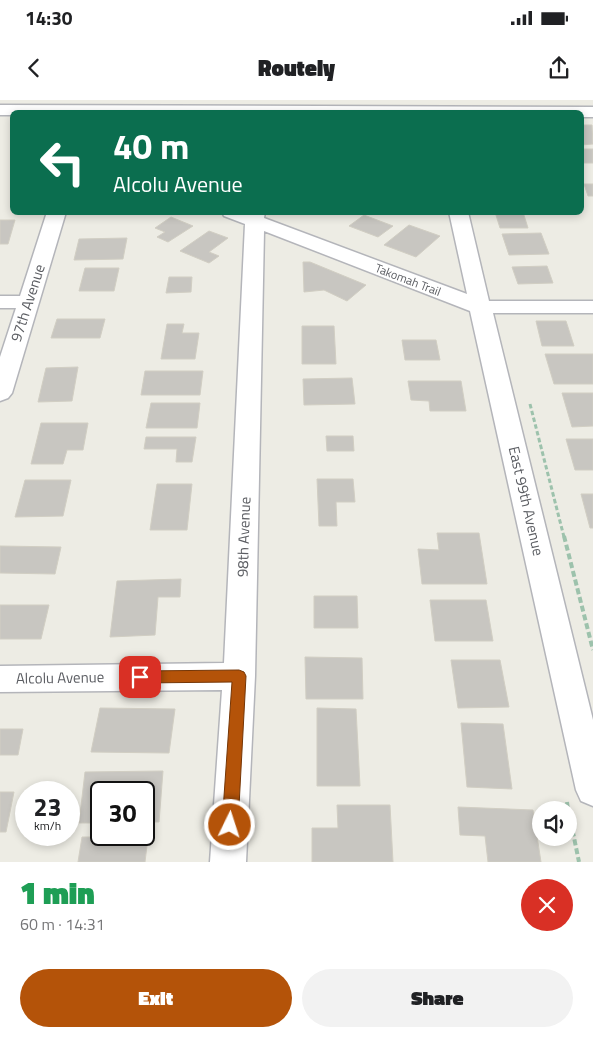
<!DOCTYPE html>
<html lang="en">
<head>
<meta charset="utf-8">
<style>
  :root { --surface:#fff; --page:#f2f2f2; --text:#202124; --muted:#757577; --accent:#b45309 }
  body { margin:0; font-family:"Titillium Web",sans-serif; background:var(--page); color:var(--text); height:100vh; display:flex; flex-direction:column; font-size:19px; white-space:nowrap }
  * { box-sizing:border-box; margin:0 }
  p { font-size:16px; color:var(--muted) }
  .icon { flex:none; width:28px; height:28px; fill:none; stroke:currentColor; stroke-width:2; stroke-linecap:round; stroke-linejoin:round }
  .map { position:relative; height:762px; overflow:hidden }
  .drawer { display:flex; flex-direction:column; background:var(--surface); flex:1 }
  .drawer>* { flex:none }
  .top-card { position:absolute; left:10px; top:10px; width:574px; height:105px; border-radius:8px; box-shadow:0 2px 8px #0003; background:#0b6e4f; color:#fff; overflow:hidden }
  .fabs { position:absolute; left:532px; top:701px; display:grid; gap:10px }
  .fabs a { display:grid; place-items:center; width:45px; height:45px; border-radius:50%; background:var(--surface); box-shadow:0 2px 8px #0003; font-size:25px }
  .speed { position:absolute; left:15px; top:681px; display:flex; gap:10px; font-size:25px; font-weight:700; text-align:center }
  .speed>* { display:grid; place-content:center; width:65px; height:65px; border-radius:50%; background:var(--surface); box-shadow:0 2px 8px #0003; line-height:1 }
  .speed small { font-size:12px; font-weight:400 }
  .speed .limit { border:2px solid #111; border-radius:8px; background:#fff; color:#111 }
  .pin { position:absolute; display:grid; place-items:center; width:42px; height:42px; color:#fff; margin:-21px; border-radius:10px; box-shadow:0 2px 8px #0006 }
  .me { position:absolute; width:55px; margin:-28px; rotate:4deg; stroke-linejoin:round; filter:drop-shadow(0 0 4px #0008) }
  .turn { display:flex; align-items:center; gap:18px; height:105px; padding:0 20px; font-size:22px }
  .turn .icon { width:65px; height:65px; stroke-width:2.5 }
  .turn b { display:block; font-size:35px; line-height:42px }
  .round { display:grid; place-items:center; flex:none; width:52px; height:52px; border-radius:26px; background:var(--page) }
  .head { display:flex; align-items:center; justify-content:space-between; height:85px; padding:0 20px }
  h1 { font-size:30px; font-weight:800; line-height:38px; color:#1e9e55 }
  .cta { display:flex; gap:10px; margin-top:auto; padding:10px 20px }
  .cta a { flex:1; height:58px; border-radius:30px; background:var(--accent); color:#fff; font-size:20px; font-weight:800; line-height:58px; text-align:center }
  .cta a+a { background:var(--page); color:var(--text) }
  .status { display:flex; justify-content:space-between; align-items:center; height:35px; padding:0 25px; background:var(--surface); direction:ltr }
  .status svg { height:14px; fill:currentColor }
  header { display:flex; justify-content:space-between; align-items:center; height:65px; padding:0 20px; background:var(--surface); font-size:22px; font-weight:800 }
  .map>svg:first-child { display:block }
  .building { fill:#c8c6c1; stroke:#d1cec3 }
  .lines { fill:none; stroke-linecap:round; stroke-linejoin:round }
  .street-casing { stroke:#b4b5ba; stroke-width:3 }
  .path-far1 { stroke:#9dc2ac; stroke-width:3; stroke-dasharray:4.5 2.5; stroke-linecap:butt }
  .path { stroke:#9dc2ac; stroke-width:4; stroke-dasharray:6 3; stroke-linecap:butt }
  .street { fill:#fff; fill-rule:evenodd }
  .route { fill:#b45309; stroke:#753606 }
  .labels { text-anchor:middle; stroke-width:4; stroke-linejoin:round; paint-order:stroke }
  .far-street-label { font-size:12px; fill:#5c5e63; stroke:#fff }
  .street-label { font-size:15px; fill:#5c5e63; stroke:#fff }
</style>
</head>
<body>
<div class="status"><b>14:30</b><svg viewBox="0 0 49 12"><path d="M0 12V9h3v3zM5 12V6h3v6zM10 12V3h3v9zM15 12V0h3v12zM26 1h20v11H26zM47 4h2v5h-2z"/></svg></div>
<header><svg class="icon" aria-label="back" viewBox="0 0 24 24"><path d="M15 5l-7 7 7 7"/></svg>Routely<svg class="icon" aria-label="share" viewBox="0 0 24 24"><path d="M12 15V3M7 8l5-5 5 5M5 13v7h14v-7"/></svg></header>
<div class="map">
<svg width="593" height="762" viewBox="0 0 593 762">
  <rect width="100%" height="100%" fill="#edece4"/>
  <g class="building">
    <polygon points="581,25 592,25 593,44 581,45"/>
    <rect x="581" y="49" width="12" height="14"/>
    <polygon points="584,84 593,84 593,96 588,96"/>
    <polygon points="495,112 523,112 528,128 500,128"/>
    <polygon points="364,115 393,126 378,137 349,126"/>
    <polygon points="171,117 193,126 168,142 157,137 165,132 155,128"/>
    <polygon points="0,120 15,120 8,144 0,144"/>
    <polygon points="409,125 440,136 416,157 384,145"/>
    <polygon points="209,131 228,138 209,152 219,156 209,163 180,151"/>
    <polygon points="541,133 549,154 509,155 502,134"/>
    <polygon points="127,138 123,159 74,160 79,139"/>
    <polygon points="303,162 310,162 366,185 347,201 324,190 304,192"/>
    <polygon points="547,166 553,183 518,184 512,167"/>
    <polygon points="85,168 119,168 114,191 79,191"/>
    <polygon points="169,177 192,177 191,192 166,193"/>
    <polygon points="57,219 105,219 100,238 51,238"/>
    <polygon points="536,221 566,221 574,246 542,246"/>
    <polygon points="167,224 184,224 182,233 199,233 195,259 161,259"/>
    <polygon points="302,226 334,226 336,264 302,264"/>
    <polygon points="402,240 436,240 440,260 405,260"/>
    <polygon points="545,254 593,254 593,284 554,284"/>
    <polygon points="78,267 72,301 38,302 46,268"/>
    <polygon points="145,271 203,271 200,295 141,295"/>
    <polygon points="352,278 355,304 304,305 303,279"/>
    <polygon points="408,281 461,281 466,311 430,311 429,301 411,300"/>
    <polygon points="562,293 593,293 593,326 572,327"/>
    <polygon points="151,303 200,303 197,328 146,328"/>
    <polygon points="41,323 88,323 83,350 67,350 63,364 31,364"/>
    <polygon points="326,336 353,336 354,351 327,351"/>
    <polygon points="146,337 196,337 192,362 176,362 177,349 144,349"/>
    <polygon points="566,339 593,339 593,370 575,370"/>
    <polygon points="317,379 353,379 355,402 336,402 337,426 319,426"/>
    <polygon points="25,380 71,380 63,416 15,417"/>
    <polygon points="157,384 192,384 187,430 150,430"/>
    <polygon points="581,394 593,394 593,428 590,428"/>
    <polygon points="437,433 479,433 487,484 422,484 418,449 439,450"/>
    <polygon points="0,446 61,447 55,474 0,473"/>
    <polygon points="181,479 180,497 158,497 155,535 110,537 117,481"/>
    <polygon points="314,496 357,496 358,528 314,528"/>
    <polygon points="430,500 486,500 493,541 435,541"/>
    <polygon points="0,505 49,505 41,539 0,539"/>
    <polygon points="305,557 362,558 363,599 306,599"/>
    <polygon points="451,560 500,560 509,607 458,608"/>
    <polygon points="100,608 175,609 169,653 91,652"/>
    <polygon points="317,608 356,609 360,686 317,686"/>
    <polygon points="461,623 503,624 512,689 467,687"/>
    <polygon points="0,629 23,629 18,655 0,655"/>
    <polygon points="163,671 159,722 144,722 144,692 101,692 101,723 79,723 85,672"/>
    <polygon points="0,692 14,692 6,732 0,732"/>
    <polygon points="337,705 390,705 393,762 312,762 312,728 338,728"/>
    <polygon points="458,707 533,710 541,762 488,762 485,736 460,735"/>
    <polygon points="82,737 148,737 145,762 78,762"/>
  </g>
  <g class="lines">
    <defs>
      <g id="street">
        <polygon points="0,5 593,7 593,17 581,17 581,12 12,12 12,15 0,15"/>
        <polygon points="47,112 66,112 12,293 8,298 0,301 0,257 16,208 0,208 0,196 20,196"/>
        <polygon points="222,112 265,112 264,118 467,194 449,112 468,112 489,201 593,201 593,213 493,213 593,620 593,706 581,701 576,690 470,211 264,131 255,576 246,762 210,762 222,590 0,592 0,566 224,563 245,124 224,116"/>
      </g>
    </defs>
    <use href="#street" class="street-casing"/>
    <polyline class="path-far1" points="530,304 564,437"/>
    <g class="path">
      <polyline points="564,436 593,550"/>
      <polyline points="567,702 568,710"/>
      <polyline points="569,713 579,762"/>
    </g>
    <use href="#street" class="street"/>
  </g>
  <polygon class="route" points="239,570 244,572 246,576 238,725 235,730 230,732 225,730 222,725 232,582 140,583 135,581 133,577 135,573 140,571"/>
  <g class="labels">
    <g class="far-street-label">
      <text transform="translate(408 180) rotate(21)" y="4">Takomah Trail</text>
    </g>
    <g class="street-label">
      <text transform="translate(28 203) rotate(-72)" y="5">97th Avenue</text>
      <text transform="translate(526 401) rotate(77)" y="5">East 99th Avenue</text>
      <text transform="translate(244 437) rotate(-88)" y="5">98th Avenue</text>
      <text transform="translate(60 578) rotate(-1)" y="5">Alcolu Avenue</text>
    </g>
  </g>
</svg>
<div class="fabs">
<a><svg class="icon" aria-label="sound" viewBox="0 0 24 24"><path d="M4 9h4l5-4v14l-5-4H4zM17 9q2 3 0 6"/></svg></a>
</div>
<div class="speed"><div>23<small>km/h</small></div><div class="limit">30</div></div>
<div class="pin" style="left:140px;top:577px;background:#d93025"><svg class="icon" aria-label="arrive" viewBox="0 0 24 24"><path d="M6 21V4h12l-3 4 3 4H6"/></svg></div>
<svg class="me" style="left:230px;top:725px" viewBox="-20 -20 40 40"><circle r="17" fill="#b45309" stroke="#fff" stroke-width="3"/><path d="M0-11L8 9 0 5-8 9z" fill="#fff"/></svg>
<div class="top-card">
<div class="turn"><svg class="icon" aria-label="left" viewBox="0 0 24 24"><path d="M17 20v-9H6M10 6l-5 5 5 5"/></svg><div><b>40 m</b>Alcolu Avenue</div></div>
</div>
</div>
<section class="drawer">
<div class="head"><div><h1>1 min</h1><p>60 m · 14:31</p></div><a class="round" style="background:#d93025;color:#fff"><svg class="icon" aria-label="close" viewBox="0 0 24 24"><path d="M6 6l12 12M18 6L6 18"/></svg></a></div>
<div class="cta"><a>Exit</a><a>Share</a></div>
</section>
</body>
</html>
